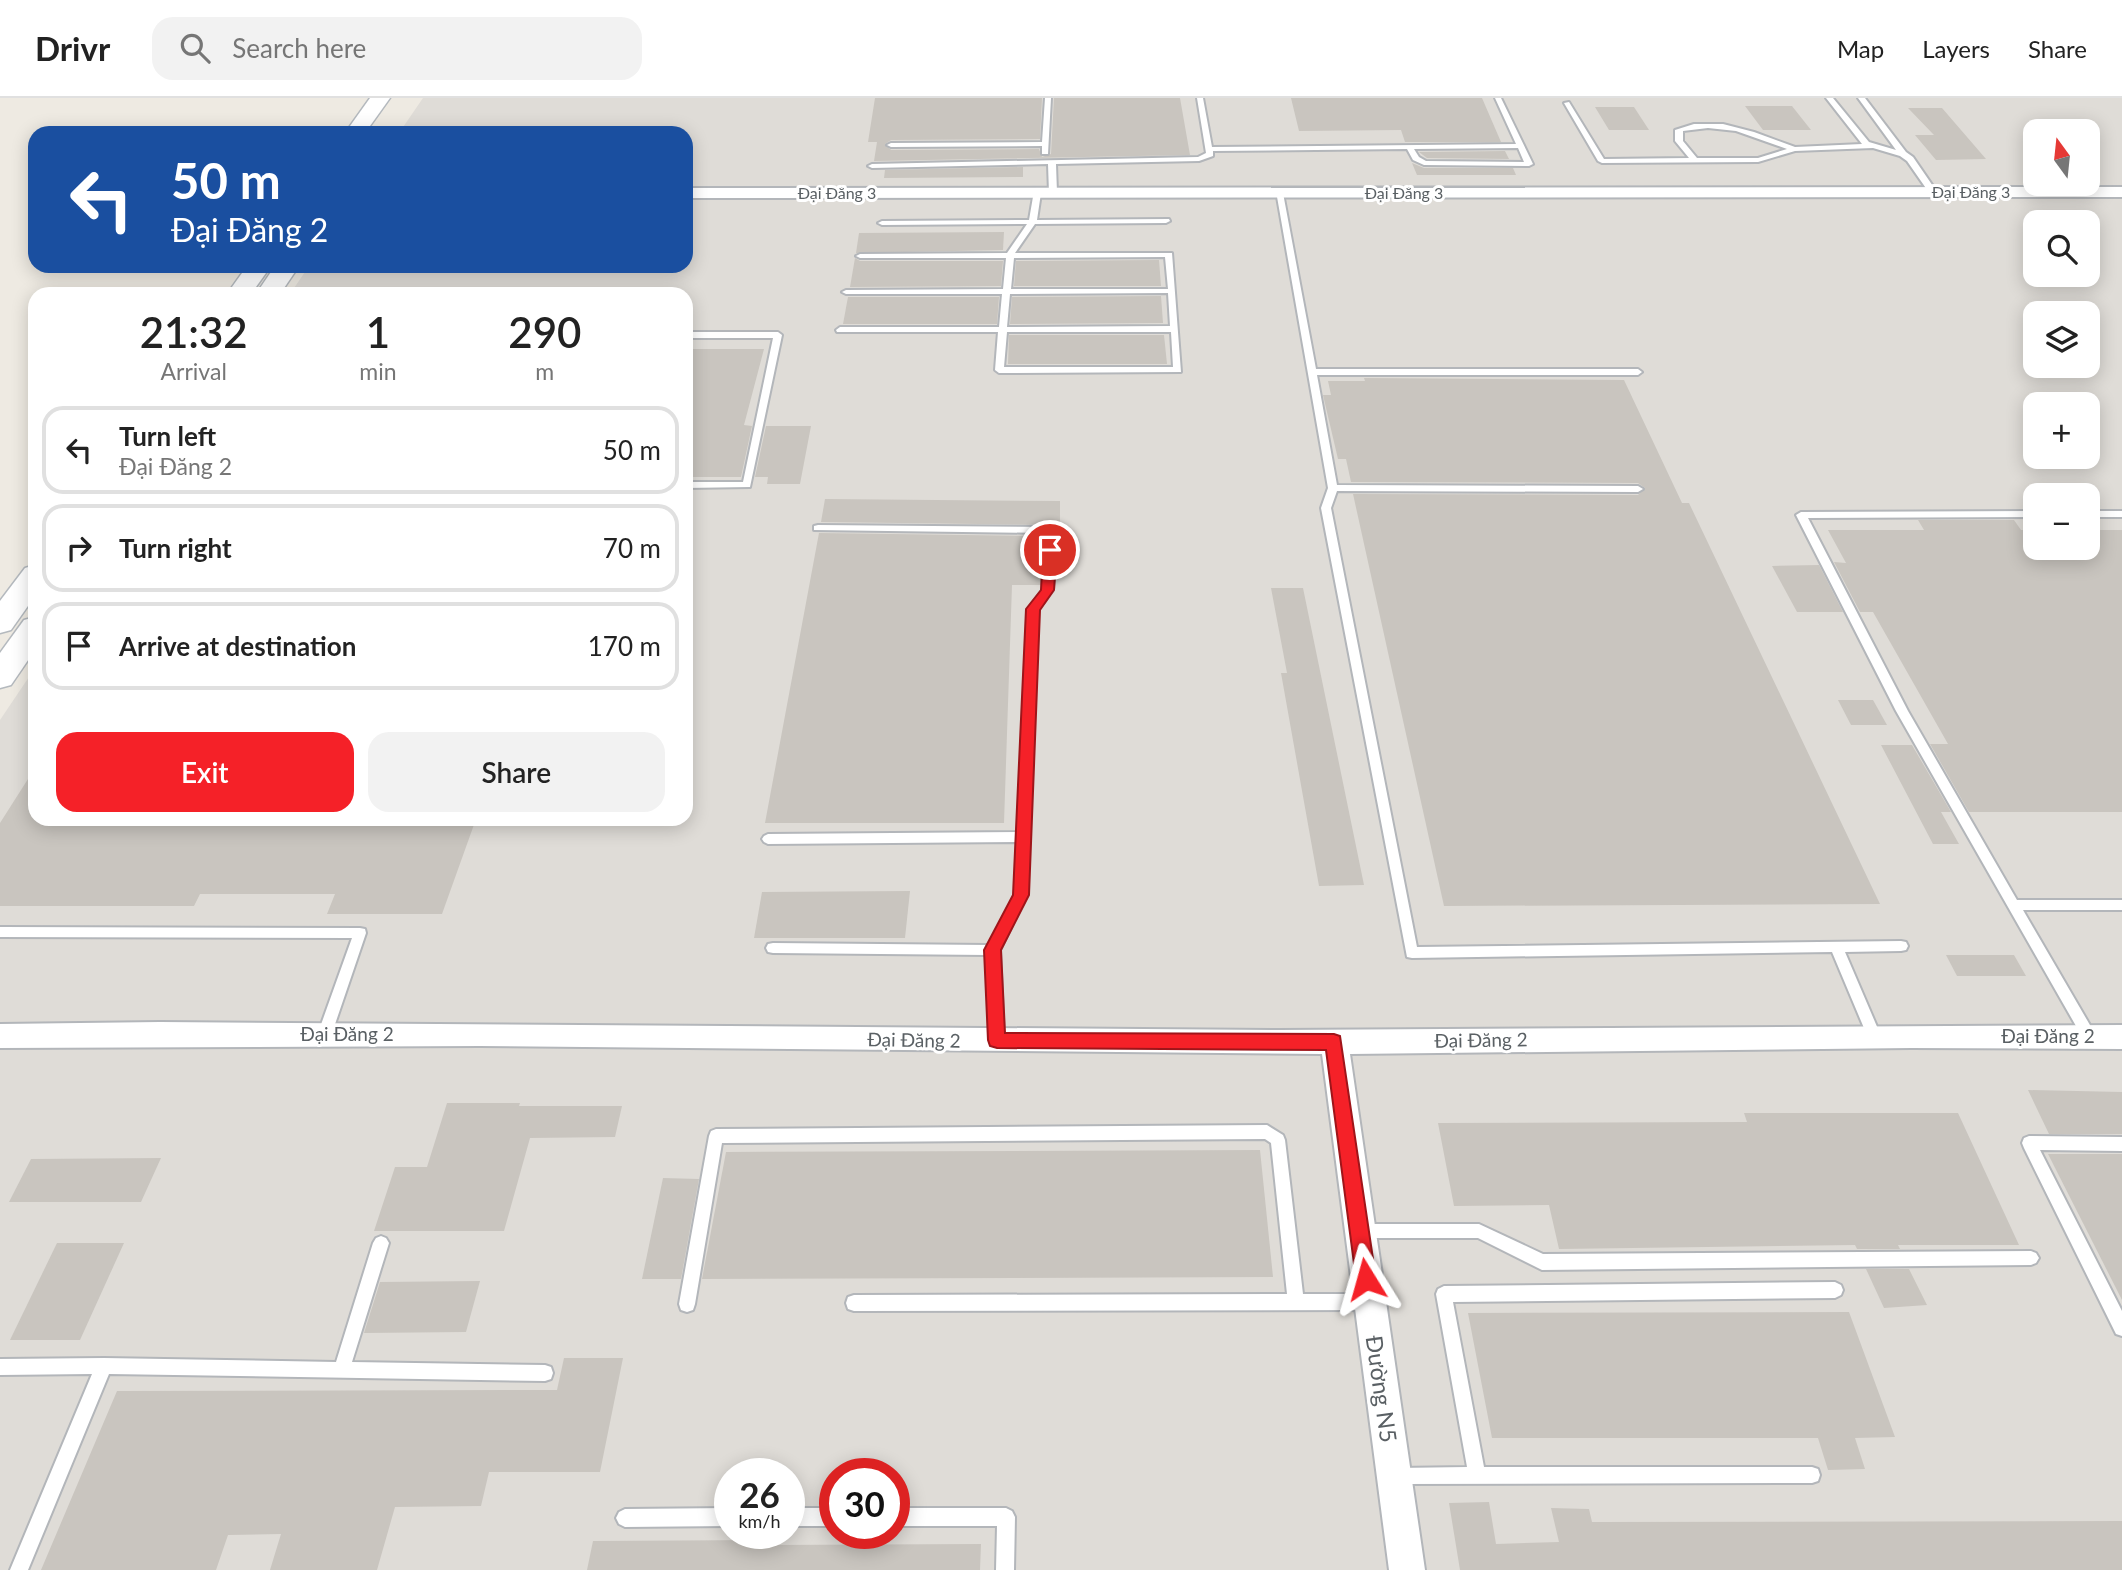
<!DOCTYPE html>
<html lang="en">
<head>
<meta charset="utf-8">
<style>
  :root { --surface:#fff; --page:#f2f2f2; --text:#222; --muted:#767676; --line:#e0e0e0; --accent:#f52128 }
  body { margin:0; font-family:Lato,sans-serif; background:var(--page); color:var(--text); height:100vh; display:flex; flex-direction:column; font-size:26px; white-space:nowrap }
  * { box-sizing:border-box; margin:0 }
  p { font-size:23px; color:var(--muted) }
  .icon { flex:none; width:38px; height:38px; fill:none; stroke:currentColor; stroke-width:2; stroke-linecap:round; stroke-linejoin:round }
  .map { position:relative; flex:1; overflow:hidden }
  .details { position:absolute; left:28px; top:189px; width:665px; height:539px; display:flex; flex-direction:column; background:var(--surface); border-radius:21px; box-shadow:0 4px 18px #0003 }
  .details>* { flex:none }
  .guide { position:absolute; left:28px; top:28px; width:665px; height:147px; border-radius:21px; box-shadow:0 4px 18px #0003; background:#1a4fa0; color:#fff; overflow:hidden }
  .needle { width:46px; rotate:345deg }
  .buttons { position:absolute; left:2023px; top:21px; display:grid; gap:14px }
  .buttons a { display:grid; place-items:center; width:77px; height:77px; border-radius:14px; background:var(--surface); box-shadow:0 4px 18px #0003; font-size:35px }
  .speed { position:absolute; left:714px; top:1360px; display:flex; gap:14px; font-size:35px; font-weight:700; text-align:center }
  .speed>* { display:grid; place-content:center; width:91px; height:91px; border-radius:50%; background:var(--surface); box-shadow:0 4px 18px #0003; line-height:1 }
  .speed small { font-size:18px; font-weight:400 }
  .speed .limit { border:10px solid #d22; background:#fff; color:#111 }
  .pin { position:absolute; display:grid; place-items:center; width:60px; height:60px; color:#fff; margin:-30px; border:4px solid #fff; border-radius:50%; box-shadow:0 2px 7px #0007 }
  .me { position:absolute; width:77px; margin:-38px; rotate:352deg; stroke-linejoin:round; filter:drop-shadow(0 0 5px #0008) }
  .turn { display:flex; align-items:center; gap:24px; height:147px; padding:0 28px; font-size:32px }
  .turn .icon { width:91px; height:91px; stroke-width:2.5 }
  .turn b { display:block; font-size:49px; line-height:60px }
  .eta { display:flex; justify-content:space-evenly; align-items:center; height:119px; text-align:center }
  .eta b { font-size:42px; font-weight:600; line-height:49px }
  .cta { display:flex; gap:14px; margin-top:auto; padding:14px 28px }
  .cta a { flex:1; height:80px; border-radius:21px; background:var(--accent); color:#fff; font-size:28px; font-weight:600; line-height:80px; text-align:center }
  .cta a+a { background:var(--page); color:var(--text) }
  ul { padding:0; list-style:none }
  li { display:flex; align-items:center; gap:21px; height:88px; margin:0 14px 10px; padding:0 14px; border:4px solid var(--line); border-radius:21px }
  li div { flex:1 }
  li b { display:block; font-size:26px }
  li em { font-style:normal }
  header { display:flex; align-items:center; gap:42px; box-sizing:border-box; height:98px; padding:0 35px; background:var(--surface); border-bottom:2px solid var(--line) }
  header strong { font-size:33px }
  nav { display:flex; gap:38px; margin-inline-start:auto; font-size:24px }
  .search { width:490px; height:63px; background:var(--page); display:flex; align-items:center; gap:18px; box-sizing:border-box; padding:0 24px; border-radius:21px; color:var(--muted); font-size:26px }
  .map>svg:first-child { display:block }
  .industrial { fill:#dfdcd7; fill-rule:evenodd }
  .building { fill:#c9c5bf }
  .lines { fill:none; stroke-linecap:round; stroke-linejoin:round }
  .lane-casing { stroke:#b3b6ba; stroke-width:4 }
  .street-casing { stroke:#b3b6ba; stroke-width:4 }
  .secondary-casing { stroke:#b4b9be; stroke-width:3 }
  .lane { fill:#fff; fill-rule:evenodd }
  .street { fill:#fff; fill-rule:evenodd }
  .secondary { fill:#fff; fill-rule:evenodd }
  .route { fill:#f52128; stroke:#9f151a; stroke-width:2 }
  .labels { text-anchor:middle; stroke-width:6; stroke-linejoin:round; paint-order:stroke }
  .far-street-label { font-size:16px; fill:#5a6064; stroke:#fff }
  .street-label { font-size:19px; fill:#5a6064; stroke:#fff }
  .near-street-label { font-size:23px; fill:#5a6064; stroke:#fff }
</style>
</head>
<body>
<header>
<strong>Drivr</strong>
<div class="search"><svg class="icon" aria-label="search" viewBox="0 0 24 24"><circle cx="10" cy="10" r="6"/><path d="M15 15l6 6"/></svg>Search here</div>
<nav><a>Map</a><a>Layers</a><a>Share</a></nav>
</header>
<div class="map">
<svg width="2122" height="1472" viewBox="0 0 2122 1472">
  <rect width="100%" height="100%" fill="#eeeae2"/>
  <path class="industrial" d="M423,0H2122V1472H0V622L35,570V721H686V196H290L309,168H686V35H399ZM2035,33H2088V86H2035ZM2035,124H2088V177H2035ZM2035,215H2088V268H2035ZM2035,306H2088V359H2035ZM2035,397H2088V450H2035ZM730,1376H789V1435H730ZM835,1376H894V1435H835Z"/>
  <g class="building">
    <polygon points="875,0 1042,0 1040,41 891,42 885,46 891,52 1039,51 1042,59 1051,56 1054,0 1180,0 1190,57 874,63 877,44 868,44"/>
    <polygon points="1291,0 1482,0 1501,44 1405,44 1401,32 1299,33"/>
    <polygon points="1745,8 1792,8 1811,32 1763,32"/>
    <polygon points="1595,9 1634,9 1649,32 1609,32"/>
    <polygon points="1908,10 1942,10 1986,61 1936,62 1915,37 1934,37"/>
    <polygon points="1505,53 1509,61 1427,60 1419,54"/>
    <polygon points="1412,65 1424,70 1513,70 1516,77 1417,77"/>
    <polygon points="1023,69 1023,79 884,80 885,72"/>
    <polygon points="1004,134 1003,152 856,155 859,135"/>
    <polygon points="855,160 860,163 1003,163 1001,188 850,189"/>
    <polygon points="1159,162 1161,188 1014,188 1016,163"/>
    <polygon points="1161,198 1163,225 1010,226 1012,199"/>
    <polygon points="848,199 999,199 997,226 843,226"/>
    <polygon points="1009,237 1164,237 1167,266 1008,266"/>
    <polygon points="686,251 764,251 744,327 752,328 741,379 686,379"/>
    <polygon points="1364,280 1624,282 1682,405 1689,405 1880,806 1444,808 1353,396 1638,397 1645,390 1638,385 1351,384 1346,361 1338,361 1323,297 1331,297 1328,283 1365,283"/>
    <polygon points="766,328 811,328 800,386 767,386 768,379 755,379"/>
    <polygon points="825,401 1060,403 1060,427 821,424"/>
    <polygon points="1918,422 2014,422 2021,432 2035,432 2035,450 2088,450 2088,432 2122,432 2122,714 1969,714 1930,646 1948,646 1873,514 1860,514 1834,464 1846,465 1828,432 1924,432"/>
    <polygon points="819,435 1043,438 1041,487 1012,487 1004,725 765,725"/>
    <polygon points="1819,467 1843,514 1797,514 1772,468"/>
    <polygon points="1271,490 1303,490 1364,787 1319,788 1281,575 1287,575"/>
    <polygon points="1838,602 1873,602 1887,627 1851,627"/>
    <polygon points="1881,647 1912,647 1951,714 1941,714 1959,746 1933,746"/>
    <polygon points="35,670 35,721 476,721 442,816 327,816 335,796 200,796 194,808 0,808 0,725"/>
    <polygon points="910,793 905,840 754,840 762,794"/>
    <polygon points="1946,857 2014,857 2026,878 1957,878"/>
    <polygon points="2028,992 2122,994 2122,1036 2049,1036"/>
    <polygon points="447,1005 520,1005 519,1008 622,1008 615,1039 530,1040 504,1133 374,1133 395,1069 427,1069"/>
    <polygon points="1744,1015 1958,1015 2019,1147 1898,1147 1900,1151 1857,1151 1855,1147 1559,1151 1549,1107 1454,1108 1438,1025 1747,1024"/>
    <polygon points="1260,1052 1273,1179 702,1181 726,1054"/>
    <polygon points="2048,1056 2122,1056 2122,1202"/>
    <polygon points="161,1060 141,1104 9,1104 31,1061"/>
    <polygon points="663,1080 699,1081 681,1181 642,1181"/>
    <polygon points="57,1145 124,1145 80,1242 10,1242"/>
    <polygon points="1866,1171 1909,1171 1927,1207 1884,1210"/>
    <polygon points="480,1183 466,1234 364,1235 380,1184"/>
    <polygon points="1849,1214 1895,1339 1855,1340 1865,1371 1828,1372 1818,1340 1492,1340 1468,1215"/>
    <polygon points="564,1260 623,1260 600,1374 489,1374 481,1408 395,1409 377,1472 270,1472 281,1436 228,1437 216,1472 41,1472 117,1293 557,1292"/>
    <polygon points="1489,1404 1496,1446 1559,1444 1551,1410 1589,1411 1592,1424 2122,1423 2122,1472 1460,1472 1449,1405"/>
    <polygon points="769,1442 769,1447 981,1446 980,1472 587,1472 593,1443"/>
  </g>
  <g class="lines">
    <defs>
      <g id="lane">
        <polygon points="1045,0 1051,0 1048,56 1042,56 1042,48 891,49 887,47 891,45 1042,44"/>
        <path d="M1197,0H1203L1212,49L1516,46L1495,0H1501L1533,66L1529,68L1424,67L1413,62L1407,51L1213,53V58L1199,63L1056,66L1057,95L1053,97L1049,95L1048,66L872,70L868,68L872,66L1198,59L1206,55ZM1518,50L1524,64L1426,63L1419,59L1414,51Z"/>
        <path d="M1826,0H1833L1869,44L1896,52L1858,0H1865L1906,54L1913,59L1937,94L1936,96H1930L1907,63L1900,58L1873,50L1795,53L1758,64L1602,65L1598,63L1564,5L1569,4L1604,61L1689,60L1675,43V32L1694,26H1723L1754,34L1795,49L1862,46ZM1708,30L1736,33L1787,51L1758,60H1697L1683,43V33Z"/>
        <path d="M1034,93L1041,95L1037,122L1169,121L1170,123L1166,125L1035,126L1015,155H1172L1181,274L999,275L995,272L998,234H837L836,232L840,229H999L1002,196H846L842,194L846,192L1003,191L1006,160H860L856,158L860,156L1007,155L1027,126L882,127L878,125L882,123L1029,122ZM1165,159L1168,191H1011L1014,160ZM1168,195L1170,228L1007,229L1010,196ZM1007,234H1171L1173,269H1004Z"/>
        <polygon points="1276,93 1283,95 1316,271 1638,271 1642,274 1638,277 1317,277 1337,387 1638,388 1643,391 1638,394 1337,393 1331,410 1417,849 1901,843 1906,844 1908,848 1906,852 1901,853 1845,854 1881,938 1879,942 1874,944 1869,942 1832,854 1412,860 1407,859 1321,410 1328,390"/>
        <polygon points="686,234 778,234 782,237 750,389 686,390 686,384 743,384 773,240 686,240"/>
        <polygon points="2035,413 2035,419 1808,420 1908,613 2017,802 2122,802 2122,812 2023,812 2094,934 2096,938 2094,942 2089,944 2084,942 1896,613 1796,417 1801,414"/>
        <rect x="2088" y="413" width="34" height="6"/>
        <polygon points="818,427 1051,429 1056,432 1053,492 1038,512 1027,797 1000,852 1004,942 1002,946 997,948 992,946 990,942 987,857 773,855 768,854 766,850 768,846 773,845 989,847 1015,797 1017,744 768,746 764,744 762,741 764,738 768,736 1018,734 1028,511 1043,491 1046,435 814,432 814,428"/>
        <polygon points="0,829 360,830 365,831 366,835 332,935 330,939 325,941 320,939 318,935 352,840 0,839"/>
        <polygon points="1267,1027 1283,1037 1285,1042 1303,1196 1369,1196 1375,1198 1377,1204 1375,1210 1369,1212 854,1213 848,1211 846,1205 848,1199 854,1197 1287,1196 1271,1045 1265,1041 722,1045 695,1206 693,1212 687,1214 681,1212 679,1206 709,1038 711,1033 716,1031"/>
        <polygon points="2029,1038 2122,1039 2122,1053 2040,1052 2122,1213 2122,1238 2116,1236 2024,1050 2022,1045 2024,1040"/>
        <polygon points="1360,1126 1479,1126 1543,1156 2031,1153 2036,1155 2039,1160 2036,1165 2031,1167 1542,1172 1478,1140 1360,1140 1355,1138 1352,1133 1355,1128"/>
        <polygon points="381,1138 386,1140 389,1145 352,1264 545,1267 551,1269 553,1275 551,1281 545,1283 109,1276 28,1472 10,1472 92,1276 0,1277 0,1261 104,1260 336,1264 373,1145 376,1140"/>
        <polygon points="1835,1184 1841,1187 1843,1192 1841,1197 1835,1200 1453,1204 1484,1369 1812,1369 1818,1371 1820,1377 1818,1383 1812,1385 1397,1386 1391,1384 1389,1378 1391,1372 1397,1370 1467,1369 1436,1196 1438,1191 1444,1188"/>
        <polygon points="730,1410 730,1428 625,1429 619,1426 616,1420 619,1414 625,1411"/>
        <rect x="789" y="1410" width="46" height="18"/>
        <polygon points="894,1410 1006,1410 1012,1413 1015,1419 1014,1472 996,1472 997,1428 894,1428"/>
      </g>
      <g id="street">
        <polygon points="2122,89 2122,99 686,100 686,90"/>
        <polygon points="160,924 1280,932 2122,927 2122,951 1911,950 1350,956 1425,1472 1389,1472 1322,956 480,948 0,950 0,926"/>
      </g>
      <g id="secondary">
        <polygon points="370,0 390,0 365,35 345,35"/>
        <polygon points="247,168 271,168 251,196 227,196"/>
        <polygon points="275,168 299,168 280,196 256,196"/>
        <polygon points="35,467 35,498 11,532 0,535 0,503 25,470"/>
        <polygon points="35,519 35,552 11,587 0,590 0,555 24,522"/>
      </g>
    </defs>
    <use href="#lane" class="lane-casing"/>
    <use href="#street" class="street-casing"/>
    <use href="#secondary" class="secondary-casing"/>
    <use href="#lane" class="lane"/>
    <use href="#street" class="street"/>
    <use href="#secondary" class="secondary"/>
  </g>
  <polygon class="route" points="1050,448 1057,452 1054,492 1040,512 1029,797 1001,852 1005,935 1334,936 1340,938 1376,1181 1373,1188 1366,1190 1359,1188 1356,1181 1326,952 997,950 990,948 988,942 984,852 1013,797 1026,511 1041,492 1043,452"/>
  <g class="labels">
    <g class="far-street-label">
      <text x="1971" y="100">Đại Đăng 3</text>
      <text x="837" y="101">Đại Đăng 3</text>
      <text x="1404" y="101">Đại Đăng 3</text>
    </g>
    <g class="street-label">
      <text x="347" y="943">Đại Đăng 2</text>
      <text x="2048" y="945">Đại Đăng 2</text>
      <text transform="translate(914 942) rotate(1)" y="7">Đại Đăng 2</text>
      <text transform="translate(1481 942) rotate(-1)" y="7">Đại Đăng 2</text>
    </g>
    <g class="near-street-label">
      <text transform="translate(1381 1291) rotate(82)" y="8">Đường N5</text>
    </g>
  </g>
</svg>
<div class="buttons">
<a><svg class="needle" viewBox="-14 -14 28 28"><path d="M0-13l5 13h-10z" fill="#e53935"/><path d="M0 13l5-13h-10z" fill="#767676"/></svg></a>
<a><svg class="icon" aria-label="search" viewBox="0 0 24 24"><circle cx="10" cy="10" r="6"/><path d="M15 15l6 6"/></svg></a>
<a><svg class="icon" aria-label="layers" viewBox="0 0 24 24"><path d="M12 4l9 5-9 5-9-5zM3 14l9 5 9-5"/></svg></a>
<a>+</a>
<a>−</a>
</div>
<div class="speed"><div>26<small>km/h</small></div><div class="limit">30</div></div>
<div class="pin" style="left:1050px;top:452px;background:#d93025"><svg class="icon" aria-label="arrive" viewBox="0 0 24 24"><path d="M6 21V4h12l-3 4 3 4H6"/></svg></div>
<svg class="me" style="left:1366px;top:1181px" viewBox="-20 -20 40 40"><path d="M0-17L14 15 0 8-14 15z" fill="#f52128" stroke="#fff" stroke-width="4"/></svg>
<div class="guide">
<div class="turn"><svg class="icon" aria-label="left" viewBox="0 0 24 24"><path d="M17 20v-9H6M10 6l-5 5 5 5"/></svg><div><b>50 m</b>Đại Đăng 2</div></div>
</div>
<section class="details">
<div class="eta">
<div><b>21:32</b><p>Arrival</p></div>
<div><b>1</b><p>min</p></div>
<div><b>290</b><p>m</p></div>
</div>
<ul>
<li><svg class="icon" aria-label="left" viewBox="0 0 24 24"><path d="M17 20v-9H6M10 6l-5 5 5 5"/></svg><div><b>Turn left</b><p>Đại Đăng 2</p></div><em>50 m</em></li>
<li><svg class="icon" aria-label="right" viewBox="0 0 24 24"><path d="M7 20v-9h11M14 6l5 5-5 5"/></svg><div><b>Turn right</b></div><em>70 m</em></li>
<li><svg class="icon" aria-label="arrive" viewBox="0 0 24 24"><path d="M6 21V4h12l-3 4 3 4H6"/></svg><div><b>Arrive at destination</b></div><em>170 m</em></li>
</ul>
<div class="cta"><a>Exit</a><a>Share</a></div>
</section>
</div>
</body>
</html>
